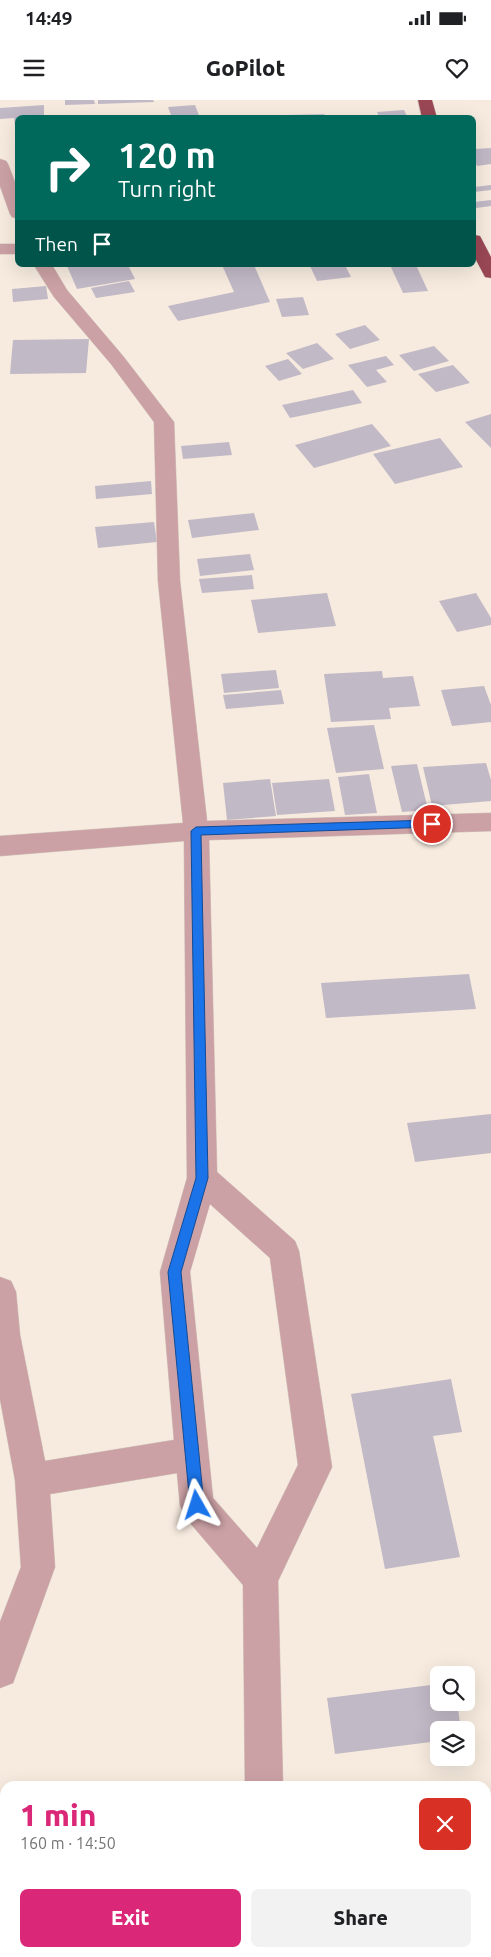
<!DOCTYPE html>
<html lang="en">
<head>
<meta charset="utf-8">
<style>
  :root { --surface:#fff; --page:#f2f2f2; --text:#202124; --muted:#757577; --accent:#db2777 }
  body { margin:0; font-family:Ubuntu,sans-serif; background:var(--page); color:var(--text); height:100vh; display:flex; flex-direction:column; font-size:19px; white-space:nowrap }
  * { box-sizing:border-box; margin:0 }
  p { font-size:16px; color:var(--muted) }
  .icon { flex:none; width:28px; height:28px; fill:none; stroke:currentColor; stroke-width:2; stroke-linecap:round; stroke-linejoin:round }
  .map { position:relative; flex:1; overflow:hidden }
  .details { position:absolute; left:0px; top:1681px; width:491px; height:176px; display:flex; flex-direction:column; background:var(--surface); border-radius:15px 15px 0 0; box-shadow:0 5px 20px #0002 }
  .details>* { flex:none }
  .hud { position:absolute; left:15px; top:15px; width:461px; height:152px; border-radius:8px; box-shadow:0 5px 20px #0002; background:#00695c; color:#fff; overflow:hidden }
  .controls { position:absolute; left:430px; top:1566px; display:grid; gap:10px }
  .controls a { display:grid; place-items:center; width:45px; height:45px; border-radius:8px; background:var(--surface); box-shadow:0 5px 20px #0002; font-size:25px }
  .pin { position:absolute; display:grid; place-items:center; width:42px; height:42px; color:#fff; margin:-21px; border:2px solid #fff; border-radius:50%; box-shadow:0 1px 5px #0007 }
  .me { position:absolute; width:55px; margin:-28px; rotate:354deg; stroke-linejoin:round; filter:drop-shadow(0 0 4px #0008) }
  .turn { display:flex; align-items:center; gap:18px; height:105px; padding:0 20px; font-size:22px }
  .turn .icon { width:65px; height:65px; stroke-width:2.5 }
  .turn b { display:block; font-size:35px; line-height:42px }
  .then { display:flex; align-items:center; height:48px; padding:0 20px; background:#0003; gap:10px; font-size:19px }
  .round { display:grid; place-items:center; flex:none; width:52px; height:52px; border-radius:8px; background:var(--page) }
  .headline { display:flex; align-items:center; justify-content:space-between; height:85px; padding:0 20px }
  h1 { font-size:30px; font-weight:800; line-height:38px; color:var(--accent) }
  .button { display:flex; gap:10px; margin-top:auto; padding:10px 20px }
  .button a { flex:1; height:58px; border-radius:8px; background:var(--accent); color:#fff; font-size:20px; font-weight:800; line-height:58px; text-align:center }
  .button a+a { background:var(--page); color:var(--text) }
  .status { display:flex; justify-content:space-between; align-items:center; height:35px; padding:0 25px; background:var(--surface); direction:ltr }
  .status svg { height:14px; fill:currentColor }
  header { display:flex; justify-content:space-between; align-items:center; height:65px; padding:0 20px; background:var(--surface); font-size:22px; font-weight:800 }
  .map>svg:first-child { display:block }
  .building { fill:#c1b9c6 }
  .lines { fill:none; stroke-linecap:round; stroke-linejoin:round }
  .minor-casing { stroke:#d2c7bd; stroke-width:1 }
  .highway-casing { stroke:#d2c7bd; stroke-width:1 }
  .minor { fill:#cba1a5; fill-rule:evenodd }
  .highway { fill:#9a4754; fill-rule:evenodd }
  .route { fill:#1a73e8; stroke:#114b97 }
</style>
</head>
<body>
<div class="status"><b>14:49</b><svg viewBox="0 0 49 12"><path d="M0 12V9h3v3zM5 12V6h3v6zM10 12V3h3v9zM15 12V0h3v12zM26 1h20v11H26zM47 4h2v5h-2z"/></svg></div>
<header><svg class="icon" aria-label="menu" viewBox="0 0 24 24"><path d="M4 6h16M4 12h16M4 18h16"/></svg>GoPilot<svg class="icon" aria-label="heart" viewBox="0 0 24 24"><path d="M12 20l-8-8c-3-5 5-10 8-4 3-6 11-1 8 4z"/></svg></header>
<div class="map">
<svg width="491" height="1857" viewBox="0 0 491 1857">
  <rect width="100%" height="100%" fill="#f7ebdf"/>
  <g class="building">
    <polygon points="65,0 94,0 95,4 65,5"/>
    <polygon points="98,0 153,0 154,2 98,4"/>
    <polygon points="44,5 44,18 18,18 18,26 15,26 14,18 0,19 0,8"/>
    <polygon points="195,5 200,18 172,18 168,7"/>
    <polygon points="404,10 408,18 380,18 377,12"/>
    <polygon points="325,14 322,18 285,18 285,15"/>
    <polygon points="491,48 491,64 477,66 474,60 474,49"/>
    <polygon points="491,85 491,90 474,92 474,87"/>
    <polygon points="491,100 491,106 476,108 474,104 474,102"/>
    <polygon points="74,165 128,165 135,179 77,189 67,166"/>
    <polygon points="222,165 254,165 270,202 178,221 168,206 234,192"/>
    <polygon points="319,165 345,165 351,177 317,181 310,166"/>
    <polygon points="390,165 416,165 428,191 403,193"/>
    <polygon points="129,181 135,192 96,198 91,188"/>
    <polygon points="46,186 48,199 13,202 12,189"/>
    <polygon points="303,197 309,215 282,217 276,199"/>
    <polygon points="365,225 380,240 350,249 335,234"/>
    <polygon points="89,239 86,273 10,274 13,240"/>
    <polygon points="317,243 334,259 303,269 286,253"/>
    <polygon points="434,246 449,261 414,271 399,255"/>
    <polygon points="386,256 394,265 376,270 387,282 367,287 348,265"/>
    <polygon points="288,259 302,274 279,281 265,266"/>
    <polygon points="453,265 470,283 436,292 418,274"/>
    <polygon points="353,290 362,303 290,318 282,305"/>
    <polygon points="491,314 491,348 465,322"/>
    <polygon points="372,324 391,346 314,368 295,345"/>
    <polygon points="440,338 463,367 395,384 373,354"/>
    <polygon points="229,342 232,355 183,359 181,346"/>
    <polygon points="151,381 152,394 96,399 95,386"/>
    <polygon points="254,413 259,430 192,438 188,420"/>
    <polygon points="154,422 157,442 98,448 95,427"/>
    <polygon points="250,454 254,470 200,476 197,459"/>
    <polygon points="252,475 254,489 202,493 199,479"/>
    <polygon points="327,493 336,526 258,533 251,500"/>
    <polygon points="476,493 491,518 491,525 457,532 439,501"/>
    <polygon points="276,570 279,588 224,593 221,574"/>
    <polygon points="382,571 383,578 413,576 420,606 389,608 391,619 331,622 324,574"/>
    <polygon points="484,586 491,605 491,622 452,626 441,590"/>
    <polygon points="281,590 284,604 226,609 223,595"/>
    <polygon points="374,625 384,669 336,673 327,628"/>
    <polygon points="486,663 491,680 491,701 432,706 423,667"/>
    <polygon points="417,664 428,710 402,712 391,666"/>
    <polygon points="369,674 377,713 345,715 338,677"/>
    <polygon points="270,679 276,716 227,720 223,683"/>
    <polygon points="329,679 335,711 277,715 272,683"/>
    <polygon points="469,874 476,909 326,918 321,883"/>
    <polygon points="491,1014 491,1053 415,1062 407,1023"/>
    <polygon points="451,1279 462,1332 433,1336 460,1457 385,1469 351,1294"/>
    <polygon points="439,1584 439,1602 457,1602 461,1630 439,1630 439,1641 335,1654 327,1598"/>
  </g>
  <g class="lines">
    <defs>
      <g id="minor">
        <polygon points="0,59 6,61 8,64 18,90 18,119 12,117 10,114 0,86"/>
        <rect x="0" y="144" width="18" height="10"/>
        <path d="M34,165H52L67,190L123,256L174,322L180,481L207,721L491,713V731L209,740L217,1072L295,1141L299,1151L332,1367L278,1481L283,1686H245L243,1485L185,1417L180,1405L177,1373L50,1394L55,1467L13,1583L0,1588V1522L21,1467L15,1380L0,1299V1177L11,1181L16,1192L20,1235L45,1361L174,1340L160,1172L187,1078L184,741L0,756V736L183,723L158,481L154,322L111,264L54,197ZM210,1104L270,1158L298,1365L257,1448L213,1398L190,1172Z"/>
        <rect x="244" y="1852" width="40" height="5"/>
      </g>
      <g id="highway">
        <polygon points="418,0 432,0 437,18 422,18"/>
        <polygon points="474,135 480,136 491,157 491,178 485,177 474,156"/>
      </g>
    </defs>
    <use href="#minor" class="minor-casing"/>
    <use href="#highway" class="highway-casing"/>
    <use href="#minor" class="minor"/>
    <use href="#highway" class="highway"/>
  </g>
  <polygon class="route" points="432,720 437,724 432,727 201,735 208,1078 181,1172 204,1405 202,1410 197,1412 192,1410 190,1405 168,1172 196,1078 191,731 196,727"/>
</svg>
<div class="controls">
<a><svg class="icon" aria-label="search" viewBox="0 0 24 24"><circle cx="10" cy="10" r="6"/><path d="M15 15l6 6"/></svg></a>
<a><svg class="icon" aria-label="layers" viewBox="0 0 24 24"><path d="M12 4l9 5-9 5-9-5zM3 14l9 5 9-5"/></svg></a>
</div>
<div class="pin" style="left:432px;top:724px;background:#d93025"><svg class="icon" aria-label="arrive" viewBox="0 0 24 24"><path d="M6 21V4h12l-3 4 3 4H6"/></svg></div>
<svg class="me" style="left:197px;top:1405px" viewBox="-20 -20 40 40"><path d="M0-17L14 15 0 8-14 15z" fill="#1a73e8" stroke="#fff" stroke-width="4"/></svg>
<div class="hud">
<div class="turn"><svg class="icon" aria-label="right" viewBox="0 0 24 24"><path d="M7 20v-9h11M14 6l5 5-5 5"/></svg><div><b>120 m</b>Turn right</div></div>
<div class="then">Then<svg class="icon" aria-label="arrive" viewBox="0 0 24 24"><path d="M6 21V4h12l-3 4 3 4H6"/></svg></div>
</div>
<section class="details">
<div class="headline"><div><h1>1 min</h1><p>160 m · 14:50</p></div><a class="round" style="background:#d93025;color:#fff"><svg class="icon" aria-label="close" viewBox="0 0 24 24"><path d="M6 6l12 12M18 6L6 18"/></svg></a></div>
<div class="button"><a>Exit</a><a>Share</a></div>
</section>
</div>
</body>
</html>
